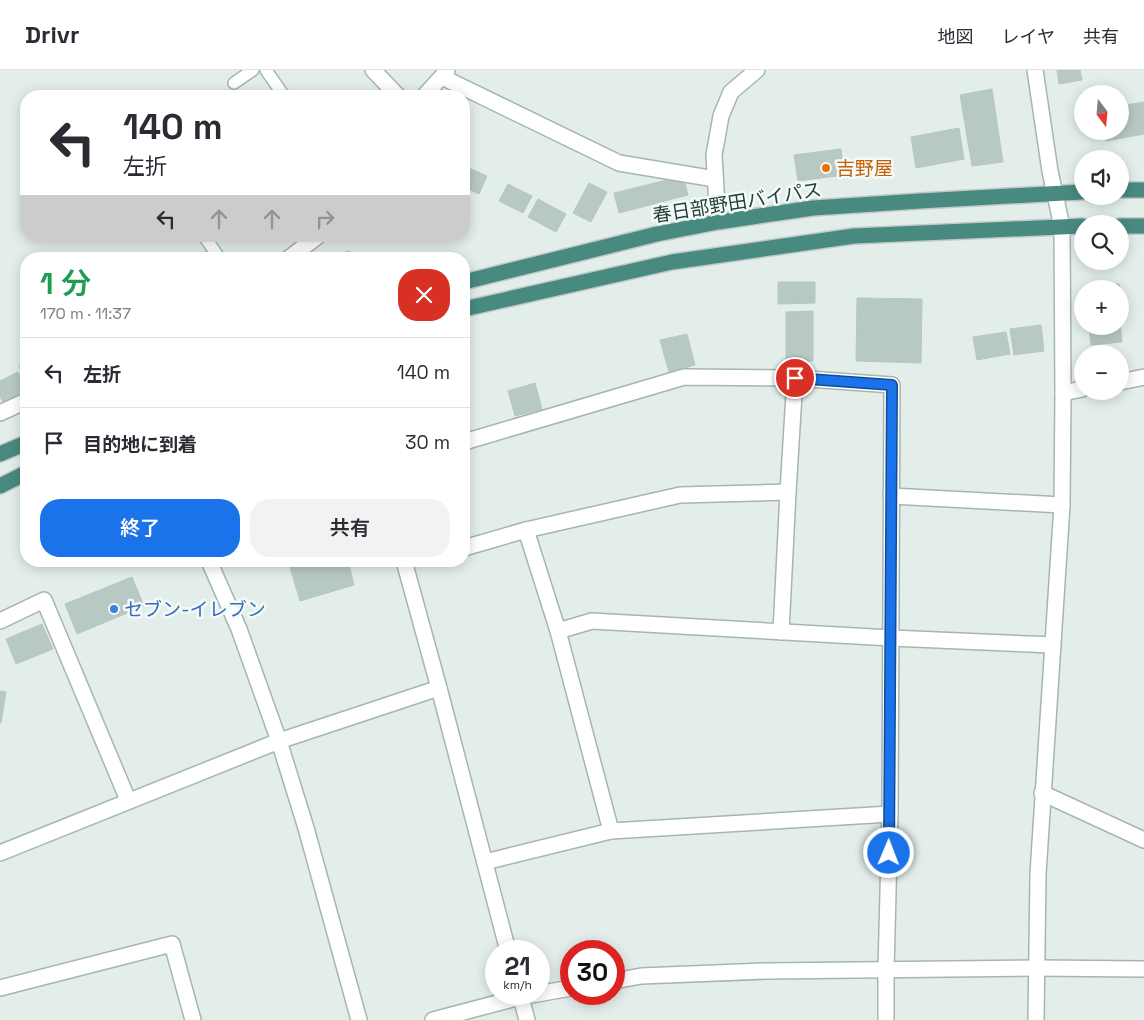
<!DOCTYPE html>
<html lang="ja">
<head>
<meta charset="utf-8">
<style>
  :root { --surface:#fff; --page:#f2f2f3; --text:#2b2b33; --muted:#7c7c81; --line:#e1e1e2; --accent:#1a73e8 }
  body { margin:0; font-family:"Space Grotesk","Noto Sans JP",sans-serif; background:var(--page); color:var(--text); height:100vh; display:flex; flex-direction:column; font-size:19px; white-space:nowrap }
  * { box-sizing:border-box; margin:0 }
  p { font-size:16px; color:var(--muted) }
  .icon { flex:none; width:28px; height:28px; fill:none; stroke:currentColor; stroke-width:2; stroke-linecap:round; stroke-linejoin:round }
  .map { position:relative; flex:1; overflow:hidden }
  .drawer { position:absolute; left:20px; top:182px; width:450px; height:315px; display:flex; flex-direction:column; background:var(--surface); border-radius:20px; box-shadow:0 2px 12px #0003 }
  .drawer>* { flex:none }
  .top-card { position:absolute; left:20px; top:20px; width:450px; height:152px; border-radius:20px; box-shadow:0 2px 12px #0003; background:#fff; color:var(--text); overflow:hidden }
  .needle { width:32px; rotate:164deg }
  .controls { position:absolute; left:1074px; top:15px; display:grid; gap:10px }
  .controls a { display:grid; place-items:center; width:55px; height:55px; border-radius:50%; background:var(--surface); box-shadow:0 2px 12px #0003; font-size:25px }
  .speed { position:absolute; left:485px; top:870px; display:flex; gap:10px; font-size:25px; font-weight:700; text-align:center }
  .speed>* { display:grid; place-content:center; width:65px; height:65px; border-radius:50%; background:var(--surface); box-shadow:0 2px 12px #0003; line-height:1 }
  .speed small { font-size:12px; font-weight:400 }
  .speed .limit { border:8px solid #d22; background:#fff; color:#111 }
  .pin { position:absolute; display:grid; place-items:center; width:42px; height:42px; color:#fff; margin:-21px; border:2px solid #fff; border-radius:50%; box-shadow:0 1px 5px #0007 }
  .me { position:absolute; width:55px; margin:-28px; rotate:1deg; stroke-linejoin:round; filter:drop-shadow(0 0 4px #0008) }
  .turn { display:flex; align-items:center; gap:18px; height:105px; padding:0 20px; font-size:22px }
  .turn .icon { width:65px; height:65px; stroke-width:2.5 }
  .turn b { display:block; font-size:35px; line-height:42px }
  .lanes { display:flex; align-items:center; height:48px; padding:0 20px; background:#0003; justify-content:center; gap:25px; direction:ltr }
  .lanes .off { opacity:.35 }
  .round { display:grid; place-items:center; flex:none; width:52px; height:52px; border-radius:20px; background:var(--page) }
  .headline { display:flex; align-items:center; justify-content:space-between; height:85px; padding:0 20px }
  h1 { font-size:30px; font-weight:600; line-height:38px; color:#1e9e55 }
  .cta { display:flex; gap:10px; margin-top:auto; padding:10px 20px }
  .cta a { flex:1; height:58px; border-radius:20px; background:var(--accent); color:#fff; font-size:20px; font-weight:600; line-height:58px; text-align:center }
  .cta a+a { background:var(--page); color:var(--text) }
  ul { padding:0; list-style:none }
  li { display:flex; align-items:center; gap:15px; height:70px; padding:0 20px; border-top:1px solid var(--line) }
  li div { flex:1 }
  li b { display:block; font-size:19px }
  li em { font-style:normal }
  header { display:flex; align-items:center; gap:30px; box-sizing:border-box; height:70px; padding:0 25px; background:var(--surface); border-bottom:1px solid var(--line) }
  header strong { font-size:24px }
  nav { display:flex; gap:28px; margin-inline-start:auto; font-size:18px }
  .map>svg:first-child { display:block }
  .building { fill:#b8c9c3; stroke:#b5c8c2 }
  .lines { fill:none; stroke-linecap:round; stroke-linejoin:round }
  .service-casing { stroke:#a5b6b2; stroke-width:14 }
  .minor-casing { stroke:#a5b6b2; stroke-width:18 }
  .tertiary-casing { stroke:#a5b6b2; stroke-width:18 }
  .trunk-casing { stroke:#c1cac8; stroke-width:18 }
  .service { stroke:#fff; stroke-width:11 }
  .minor { stroke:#fff; stroke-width:15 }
  .tertiary { stroke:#fff; stroke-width:15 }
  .trunk { stroke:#498a80; stroke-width:15 }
  .route-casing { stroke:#114b97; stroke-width:12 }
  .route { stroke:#1a73e8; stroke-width:9 }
  .food-dot { fill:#e8710a; stroke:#f4faf7; stroke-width:2 }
  .shop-dot { fill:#3f7fe0; stroke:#f4faf7; stroke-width:2 }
  .labels { text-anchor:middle; stroke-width:5; stroke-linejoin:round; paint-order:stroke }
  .food-label { font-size:19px; fill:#c56008; stroke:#f4faf7; text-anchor:start }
  .street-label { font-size:19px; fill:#22403b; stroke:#f4faf7 }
  .shop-label { font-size:19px; fill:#366cbe; stroke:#f4faf7; text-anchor:start }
</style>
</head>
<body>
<header>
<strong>Drivr</strong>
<nav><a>地図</a><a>レイヤ</a><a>共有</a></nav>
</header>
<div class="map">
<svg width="1144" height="950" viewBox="0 0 1144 950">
  <rect width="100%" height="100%" fill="#e3eeea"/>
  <g class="building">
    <polygon points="1057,0 1080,0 1082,10 1059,14"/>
    <polygon points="992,19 1003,92 972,96 960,25"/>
    <polygon points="1144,32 1144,64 1106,71 1104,61 1120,61 1120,36"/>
    <polygon points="959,58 964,89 916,98 911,67"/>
    <polygon points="841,79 844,105 798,111 794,85"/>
    <polygon points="464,96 487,106 479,124 464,117"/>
    <polygon points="683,106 688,125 619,143 614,123"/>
    <polygon points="589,113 607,122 591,152 573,143"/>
    <polygon points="508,114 532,126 523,143 499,131"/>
    <polygon points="538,129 566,144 556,162 528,147"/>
    <polygon points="349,181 352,189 322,189"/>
    <polygon points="778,212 815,212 815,233 778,234"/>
    <polygon points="1119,214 1120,219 1100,219 1100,215"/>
    <polygon points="857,228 922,229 921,293 856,291"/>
    <polygon points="813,241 813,291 786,291 786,242"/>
    <polygon points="1120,252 1122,272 1091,275 1089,256 1120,256"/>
    <polygon points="1041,255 1044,281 1014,285 1010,259"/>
    <polygon points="1006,262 1010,284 977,290 973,267"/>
    <polygon points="687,264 695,295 669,302 660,270"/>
    <polygon points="1109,280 1110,284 1089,284"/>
    <polygon points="26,292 26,310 19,296"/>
    <polygon points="18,302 26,319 26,324 4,334 0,327 0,311"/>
    <polygon points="535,313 542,339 515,346 508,321"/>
    <polygon points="297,491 348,491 354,515 300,531 289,494"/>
    <polygon points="132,507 144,536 77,564 65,534"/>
    <polygon points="42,554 53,579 16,594 6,569"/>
    <polygon points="0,621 6,622 1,653 0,653"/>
  </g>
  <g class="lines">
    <defs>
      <g id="service">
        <polyline points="266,0 284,26"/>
        <polyline points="234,13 253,0"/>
        <polyline points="204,166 220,189"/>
      </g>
      <g id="minor">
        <polyline points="373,0 398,26"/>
        <polyline points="1035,0 1050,101 1062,157 1063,323 1062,435 1038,804 1036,950"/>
        <polyline points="442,7 619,93 715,109"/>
        <polyline points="424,26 447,1"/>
        <polyline points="718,152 714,85 721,46 731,22 757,0"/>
        <polyline points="288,189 318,166"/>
        <polyline points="1120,312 1144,307"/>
        <polyline points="1063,323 1082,319"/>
        <polyline points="0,343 26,331"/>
        <polyline points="464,372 684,307 795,308 892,315 890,744 886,900 886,950"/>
        <polyline points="891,426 1062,435"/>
        <polyline points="526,460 558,561 611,761"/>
        <polyline points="464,478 526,460 680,425 788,422"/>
        <polyline points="404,491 439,618 508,881"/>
        <polyline points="0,551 44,530 128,730"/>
        <polyline points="558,561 592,551 891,568 1053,575"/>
        <polyline points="781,562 788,422 795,308"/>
        <polyline points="1042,723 1144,770"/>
        <polyline points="0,783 279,671 439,618"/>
        <polyline points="485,792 611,761 890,744"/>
        <polyline points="614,911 641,906 767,901 1036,898 1144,899"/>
        <polyline points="0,918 172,874 193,950"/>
        <polyline points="520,924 527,950"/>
        <polyline points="433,950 520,927 571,918"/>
      </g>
      <polyline id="tertiary" points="209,491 239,559 279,671 306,758 359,950"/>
      <g id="trunk">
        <polyline points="1120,120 1144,120"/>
        <polyline points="1120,156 1144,156"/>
        <polyline points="464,212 657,164 718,152 813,138 920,131 1082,122"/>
        <polyline points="464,239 672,192 854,166 1082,156"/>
        <polyline points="0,384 26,373"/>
        <polyline points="0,416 26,403"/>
      </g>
    </defs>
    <use href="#service" class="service-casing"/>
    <use href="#minor" class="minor-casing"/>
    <use href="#tertiary" class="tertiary-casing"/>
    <use href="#trunk" class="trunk-casing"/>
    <use href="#service" class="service"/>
    <use href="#minor" class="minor"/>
    <use href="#tertiary" class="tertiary"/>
    <use href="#trunk" class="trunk"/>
  </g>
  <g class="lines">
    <defs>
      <polyline id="route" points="795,308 892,315 889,783"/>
    </defs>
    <use href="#route" class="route-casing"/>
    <use href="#route" class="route"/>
  </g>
  <circle class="food-dot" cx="826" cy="98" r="5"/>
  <circle class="shop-dot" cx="114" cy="539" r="5"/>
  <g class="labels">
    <g class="food-label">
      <text x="836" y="105">吉野屋</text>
    </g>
    <g class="street-label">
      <text transform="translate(737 132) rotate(-9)" y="7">春日部野田バイパス</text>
    </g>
    <g class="shop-label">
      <text x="124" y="546">セブン-イレブン</text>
    </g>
  </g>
</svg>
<div class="controls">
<a><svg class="needle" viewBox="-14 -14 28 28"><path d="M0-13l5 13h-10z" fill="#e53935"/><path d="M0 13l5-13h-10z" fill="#7c7c81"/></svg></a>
<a><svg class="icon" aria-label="sound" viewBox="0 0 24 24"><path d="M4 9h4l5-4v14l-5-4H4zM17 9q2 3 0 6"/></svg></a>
<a><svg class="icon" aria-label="search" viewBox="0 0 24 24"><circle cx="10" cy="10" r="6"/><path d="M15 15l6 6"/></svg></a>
<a>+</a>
<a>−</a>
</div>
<div class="speed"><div>21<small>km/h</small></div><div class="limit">30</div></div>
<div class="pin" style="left:795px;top:308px;background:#d93025"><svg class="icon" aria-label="arrive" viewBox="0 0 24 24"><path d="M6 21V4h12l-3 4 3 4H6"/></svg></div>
<svg class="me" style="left:889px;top:783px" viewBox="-20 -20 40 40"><circle r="17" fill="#1a73e8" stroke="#fff" stroke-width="3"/><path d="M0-11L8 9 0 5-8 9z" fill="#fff"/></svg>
<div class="top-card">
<div class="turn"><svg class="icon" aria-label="left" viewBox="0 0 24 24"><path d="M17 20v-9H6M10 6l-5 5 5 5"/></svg><div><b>140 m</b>左折</div></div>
<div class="lanes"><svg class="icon" aria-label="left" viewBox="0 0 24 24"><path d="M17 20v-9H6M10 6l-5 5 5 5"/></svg><svg class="icon off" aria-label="ahead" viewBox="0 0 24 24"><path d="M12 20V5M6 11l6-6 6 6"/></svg><svg class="icon off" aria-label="ahead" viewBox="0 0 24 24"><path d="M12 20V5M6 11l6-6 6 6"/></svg><svg class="icon off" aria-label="right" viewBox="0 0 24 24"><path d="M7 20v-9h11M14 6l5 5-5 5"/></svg></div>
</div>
<section class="drawer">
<div class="headline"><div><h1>1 分</h1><p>170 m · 11:37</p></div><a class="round" style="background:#d93025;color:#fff"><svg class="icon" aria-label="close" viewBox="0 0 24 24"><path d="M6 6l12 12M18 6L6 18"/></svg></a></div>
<ul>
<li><svg class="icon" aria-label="left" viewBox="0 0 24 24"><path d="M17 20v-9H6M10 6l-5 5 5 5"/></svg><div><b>左折</b></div><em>140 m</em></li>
<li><svg class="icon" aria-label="arrive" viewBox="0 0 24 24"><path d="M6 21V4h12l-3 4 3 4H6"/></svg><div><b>目的地に到着</b></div><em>30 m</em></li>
</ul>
<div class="cta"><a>終了</a><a>共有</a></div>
</section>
</div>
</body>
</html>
